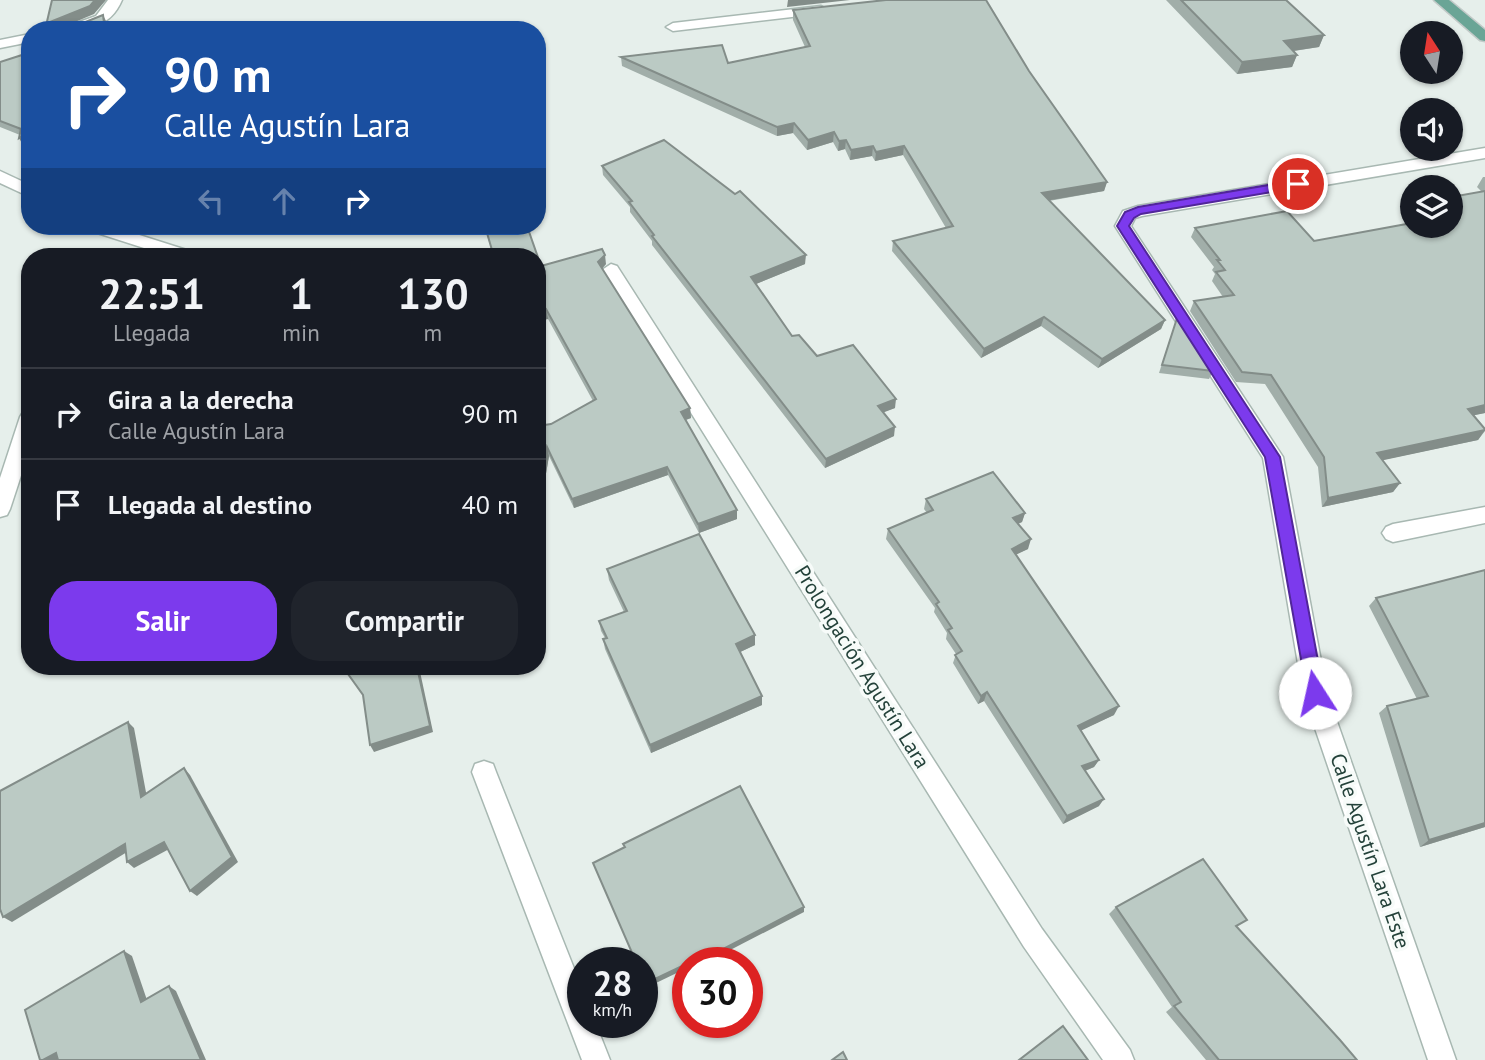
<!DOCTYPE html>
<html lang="es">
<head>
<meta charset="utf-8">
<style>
  :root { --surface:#171b24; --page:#20242c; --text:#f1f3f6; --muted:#9ea1a6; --line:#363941; --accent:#7c3aed }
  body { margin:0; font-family:"PT Sans",sans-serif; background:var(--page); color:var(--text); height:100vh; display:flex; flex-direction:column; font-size:26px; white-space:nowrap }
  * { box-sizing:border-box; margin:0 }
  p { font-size:23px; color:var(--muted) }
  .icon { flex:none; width:38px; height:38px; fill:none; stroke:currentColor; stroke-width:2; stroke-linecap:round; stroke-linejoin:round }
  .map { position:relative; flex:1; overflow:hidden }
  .panel { position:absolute; left:21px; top:248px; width:525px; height:427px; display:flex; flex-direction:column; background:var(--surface); border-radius:28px; box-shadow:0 2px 5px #0004 }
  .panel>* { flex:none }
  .banner { position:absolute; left:21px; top:21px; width:525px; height:214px; border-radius:28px; box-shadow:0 2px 5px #0004; background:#1a4fa0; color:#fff; overflow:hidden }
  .needle { width:46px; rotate:348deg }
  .tools { position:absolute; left:1400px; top:21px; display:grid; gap:14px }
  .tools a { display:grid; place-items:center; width:63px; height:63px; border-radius:50%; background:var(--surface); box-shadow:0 2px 5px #0004; font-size:35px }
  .speed { position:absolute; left:567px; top:947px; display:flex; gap:14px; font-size:35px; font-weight:700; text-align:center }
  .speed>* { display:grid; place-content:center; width:91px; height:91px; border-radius:50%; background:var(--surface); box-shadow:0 2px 5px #0004; line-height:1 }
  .speed small { font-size:18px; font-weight:400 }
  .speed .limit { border:10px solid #d22; background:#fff; color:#111 }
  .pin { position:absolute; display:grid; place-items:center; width:60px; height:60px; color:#fff; margin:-30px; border:4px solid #fff; border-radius:50%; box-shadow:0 2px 7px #0007 }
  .me { position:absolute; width:77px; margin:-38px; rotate:350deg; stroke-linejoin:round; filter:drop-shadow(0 0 5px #0008) }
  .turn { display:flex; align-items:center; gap:24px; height:147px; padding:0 28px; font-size:32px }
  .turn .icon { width:91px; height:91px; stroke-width:2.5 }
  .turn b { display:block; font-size:49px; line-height:60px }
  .lanes { display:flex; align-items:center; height:66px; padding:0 28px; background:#0003; justify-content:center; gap:35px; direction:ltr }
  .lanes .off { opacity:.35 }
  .eta { display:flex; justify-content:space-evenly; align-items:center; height:119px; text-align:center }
  .eta b { font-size:42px; font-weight:600; line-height:49px }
  .action { display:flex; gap:14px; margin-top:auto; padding:14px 28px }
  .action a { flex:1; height:80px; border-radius:28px; background:var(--accent); color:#fff; font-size:28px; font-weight:600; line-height:80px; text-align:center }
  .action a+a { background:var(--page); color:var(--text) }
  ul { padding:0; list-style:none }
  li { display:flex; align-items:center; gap:21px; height:91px; padding:0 28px; border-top:2px solid var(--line) }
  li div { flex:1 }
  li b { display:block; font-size:26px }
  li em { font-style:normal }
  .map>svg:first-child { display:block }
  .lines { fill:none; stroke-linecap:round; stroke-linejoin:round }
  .minor-casing { stroke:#a8b8b2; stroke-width:3 }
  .major-casing { stroke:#c2cac8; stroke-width:3 }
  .minor { fill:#fff; fill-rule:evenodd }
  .major { fill:#6aa596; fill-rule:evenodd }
  .wall { fill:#a1aea9 }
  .shaded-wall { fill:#838d89 }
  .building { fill:#bbcac4; stroke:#838d89; stroke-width:2 }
  .route { fill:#7c3aed; stroke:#51269a; stroke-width:2 }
  .labels { text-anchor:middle; stroke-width:7; stroke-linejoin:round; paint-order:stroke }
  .street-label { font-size:21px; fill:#24423a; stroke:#f7fbf9 }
</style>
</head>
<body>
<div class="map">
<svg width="1485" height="1060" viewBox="0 0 1485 1060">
  <rect width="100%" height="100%" fill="#e6efeb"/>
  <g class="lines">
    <defs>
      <g id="minor">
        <path d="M108,0H122C110,29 85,30 57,30L96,16Z"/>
        <polygon points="821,6 828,10 826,13 673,31 666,27 673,23"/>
        <polygon points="30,34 30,42 0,48 0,40"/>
        <polygon points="1485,148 1485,158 1142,216 1135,218 1131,226 1283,457 1327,693 1456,1060 1428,1060 1303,693 1263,458 1115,226 1123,211 1138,206"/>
        <polygon points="0,171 30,185 30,197 0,183"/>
        <polygon points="86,226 111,226 196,253 199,257 172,257 88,230"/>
        <polygon points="611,264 617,266 1042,929 1130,1050 1134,1060 1103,1060 1024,947 602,270"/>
        <polygon points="30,410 30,448 10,509 7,515 0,517 0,478 20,417 23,412"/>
        <polygon points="1485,507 1485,523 1393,542 1386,539 1382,533 1386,527 1393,524"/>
        <polygon points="484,761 493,764 496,772 583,991 583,1022 595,1022 610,1060 582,1060 472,772 475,764"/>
      </g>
      <polygon id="major" points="1434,0 1449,0 1485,30 1485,41 1480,40"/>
    </defs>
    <use href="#minor" class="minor-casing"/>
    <use href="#major" class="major-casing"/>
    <use href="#minor" class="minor"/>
    <use href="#major" class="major"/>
  </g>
  <g class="wall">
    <polygon points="1166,0 1286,0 1324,35 1319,47 1294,51 1297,55 1292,67 1237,74"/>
    <polygon points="793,10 1029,71 1107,182 1104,191 1049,201 1165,320 1161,329 1098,368 1041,326 981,358 892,251 893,241 946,228 903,155 875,161 872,156 850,160 845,149 838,151 833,142 807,150 793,133 777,136 622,66 621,57 728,63 805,47 793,20"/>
    <polygon points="0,62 30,65 24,147 20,135 0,127"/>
    <polygon points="602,166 805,264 756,284 792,336 817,356 895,408 883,412 894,436 825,468 652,245 652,241 630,212 630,207 603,175"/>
    <polygon points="1483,177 1485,177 1485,413 1474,415 1485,429 1485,431 1478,440 1382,460 1400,483 1393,492 1322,507 1318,467 1265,384 1236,382 1190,311 1194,301 1223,297 1212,281 1215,274 1212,270 1214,267 1191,237 1195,228 1314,241 1451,226 1481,191 1477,187"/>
    <polygon points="484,226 527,226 541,266 606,264 602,268 690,408 691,418 686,420 737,510 737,519 699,533 668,475 574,508 549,456 537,526 537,426 551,424 593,401 548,319 537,321 537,257 494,257"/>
    <polygon points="1178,315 1213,371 1209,379 1159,373"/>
    <polygon points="926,499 1025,513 1022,522 1018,524 1028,549 1016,554 1114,715 1081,730 1099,760 1094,767 1085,771 1099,806 1063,824 984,701 978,704 953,663 956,654 946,639 947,633 934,612 935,608 886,539 888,529 927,513 924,509"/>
    <polygon points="607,569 755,635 755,645 740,652 762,705 651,753 605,649 603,639 605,638 601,631 599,621 624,612 609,580"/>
    <polygon points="1485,570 1485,827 1420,847 1379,713 1387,706 1417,699 1369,606 1376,598"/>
    <polygon points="1116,907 1237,928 1357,1060 1206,1060 1166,1012 1172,1007 1109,914"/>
  </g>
  <g class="shaded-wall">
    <polygon points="95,0 106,0 94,14 56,30 50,22"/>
    <polygon points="788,0 850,0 787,7"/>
    <polygon points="103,15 107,23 108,30 105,30"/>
    <polygon points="1324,35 1319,47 1279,53 1284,41"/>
    <polygon points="1297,55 1292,67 1237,74 1242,62"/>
    <polygon points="794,123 793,133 777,136 777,127"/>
    <polygon points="30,131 30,143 24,147 19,138"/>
    <polygon points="834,132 833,142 807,150 808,140"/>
    <polygon points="846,140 845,149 838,151 839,141"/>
    <polygon points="873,146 872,156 850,160 851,150"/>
    <polygon points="904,146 903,155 875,161 876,152"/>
    <polygon points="1107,182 1104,191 1039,202 1042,193"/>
    <polygon points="605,255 606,264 600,271 598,262"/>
    <polygon points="806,255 805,264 751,286 751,277"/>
    <polygon points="546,309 548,319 537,321 537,312"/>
    <polygon points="1044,317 1041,326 981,358 984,349"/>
    <polygon points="1165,320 1161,329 1098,368 1102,359"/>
    <polygon points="896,399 895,408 877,415 878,406"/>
    <polygon points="1485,405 1485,413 1461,418 1468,409"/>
    <polygon points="690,408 691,418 682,421 681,412"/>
    <polygon points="895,427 894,436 825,468 826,459"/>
    <polygon points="1485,430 1478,440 1370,463 1377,453"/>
    <polygon points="547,447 549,456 537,526 537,504"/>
    <polygon points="667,467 668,475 574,508 572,499"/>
    <polygon points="1400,483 1393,492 1322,507 1328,498"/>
    <polygon points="737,510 737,519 699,533 698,524"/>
    <polygon points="1025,513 1022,522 1010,527 1013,518"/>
    <polygon points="1031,539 1028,549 1009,558 1012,549"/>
    <polygon points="755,635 755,645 736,654 736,644"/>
    <polygon points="417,667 419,667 433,732 374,752 370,745"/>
    <polygon points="987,692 984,701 978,704 981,696"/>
    <polygon points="762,696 762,705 651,753 650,745"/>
    <polygon points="1119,706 1114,715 1074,734 1078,726"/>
    <polygon points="128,722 134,728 148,803 141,797"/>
    <polygon points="1099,760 1094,767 1077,774 1082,766"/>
    <polygon points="184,768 190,775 238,862 197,896 190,891"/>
    <polygon points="1104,799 1099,806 1063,824 1067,816"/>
    <polygon points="1485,823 1485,827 1420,847 1429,840"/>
    <polygon points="164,842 171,848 134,868 127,862"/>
    <polygon points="125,844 132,849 12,922 3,917"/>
    <polygon points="804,907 804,912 707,962 698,962"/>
    <polygon points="124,951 132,956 149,1006 141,1002"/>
    <polygon points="684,965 685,969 656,983 655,979"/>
    <polygon points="652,972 654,976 644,982 642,978"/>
    <polygon points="169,986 176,991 206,1060 201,1060"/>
    <polygon points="56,1053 65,1056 58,1060 43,1060"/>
  </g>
  <g class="building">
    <polygon points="52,0 95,0 90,6 50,22 53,24 83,23 103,15 105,30 45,30"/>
    <polygon points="886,0 986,0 1029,71 1107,182 1042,193 1165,320 1102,359 1044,317 984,349 893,241 953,226 904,146 876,152 873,146 851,150 846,140 839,141 834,132 808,140 794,123 777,127 621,57 722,45 728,63 810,46 793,10"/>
    <polygon points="1181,0 1286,0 1324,35 1284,41 1297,55 1242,62"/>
    <polygon points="22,55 30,65 30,131 19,138 21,129 0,121 0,62"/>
    <polygon points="664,140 735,194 740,191 806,255 751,277 792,336 799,335 817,356 853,345 896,399 878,406 895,427 826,459 652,236 654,235 629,202 632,201 602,166"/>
    <polygon points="1485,191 1485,405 1468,409 1485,429 1485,430 1377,453 1400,483 1328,498 1324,457 1271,375 1242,372 1194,301 1234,295 1216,272 1225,270 1217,260 1220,260 1195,228 1287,211 1314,241 1412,223 1412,226 1451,226 1451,197"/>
    <polygon points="485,226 527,226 541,266 602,249 605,255 598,262 690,408 681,412 737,510 698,524 667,467 572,499 547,447 537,504 537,426 551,424 596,399 546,309 537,312 537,257 494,257"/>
    <polygon points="1178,315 1213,371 1162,365"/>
    <polygon points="993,472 1025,513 1013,518 1031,539 1012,549 1119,706 1078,726 1099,760 1082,766 1104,799 1067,816 987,692 981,696 955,655 962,651 948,630 952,628 936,604 939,602 888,529 933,510 926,499"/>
    <polygon points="699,534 755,635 736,644 762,696 650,745 603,639 607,638 599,621 627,611 607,569"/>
    <polygon points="1485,570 1485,823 1429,840 1387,706 1428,696 1376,598"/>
    <polygon points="343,667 417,667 430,726 370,745 363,695"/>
    <polygon points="128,722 141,797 184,768 232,857 190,891 164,842 127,862 125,844 3,917 0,909 0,791"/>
    <polygon points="740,786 804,907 698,962 688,962 688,968 686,969 684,965 655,979 652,972 642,978 642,962 636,962 593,863 625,847 623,844"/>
    <polygon points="1203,859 1247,920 1236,926 1340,1040 1357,1060 1219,1060 1174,1006 1181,1002 1116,907"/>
    <polygon points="124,951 141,1002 169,986 201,1060 58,1060 56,1053 43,1060 40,1060 25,1010"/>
    <polygon points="1063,1026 1088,1060 1019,1060"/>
    <polygon points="843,1052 847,1060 832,1060"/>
  </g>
  <polygon class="route" points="1298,180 1304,184 1302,187 1141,214 1134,218 1129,226 1280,457 1324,693 1322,698 1315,701 1309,698 1307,693 1265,457 1117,226 1125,212 1138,207"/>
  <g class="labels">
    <g class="street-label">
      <text transform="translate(862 667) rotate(58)" y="7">Prolongación Agustín Lara</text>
      <text transform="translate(1370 851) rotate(71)" y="7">Calle Agustín Lara Este</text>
    </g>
  </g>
</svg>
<div class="tools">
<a><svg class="needle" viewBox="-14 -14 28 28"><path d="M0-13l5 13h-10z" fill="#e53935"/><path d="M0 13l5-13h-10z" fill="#9ea1a6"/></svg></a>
<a><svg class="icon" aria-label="sound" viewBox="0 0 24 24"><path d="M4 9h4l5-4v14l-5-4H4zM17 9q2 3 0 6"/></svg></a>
<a><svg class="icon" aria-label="layers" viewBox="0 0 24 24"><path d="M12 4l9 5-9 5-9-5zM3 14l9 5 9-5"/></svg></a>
</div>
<div class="speed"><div>28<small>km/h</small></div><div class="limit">30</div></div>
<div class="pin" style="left:1298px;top:184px;background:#d93025"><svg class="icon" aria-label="arrive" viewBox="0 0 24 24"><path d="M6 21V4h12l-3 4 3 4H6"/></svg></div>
<svg class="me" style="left:1315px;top:693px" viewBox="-20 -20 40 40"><circle r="19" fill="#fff"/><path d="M0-13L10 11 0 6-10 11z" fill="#7c3aed"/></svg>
<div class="banner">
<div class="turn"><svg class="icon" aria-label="right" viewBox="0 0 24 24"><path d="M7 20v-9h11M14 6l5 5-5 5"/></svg><div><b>90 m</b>Calle Agustín Lara</div></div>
<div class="lanes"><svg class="icon off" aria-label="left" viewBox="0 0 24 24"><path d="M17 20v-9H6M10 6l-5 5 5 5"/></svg><svg class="icon off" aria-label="ahead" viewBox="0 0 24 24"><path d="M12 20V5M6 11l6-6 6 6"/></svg><svg class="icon" aria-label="right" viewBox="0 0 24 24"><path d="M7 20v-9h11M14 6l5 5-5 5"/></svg></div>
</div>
<section class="panel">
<div class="eta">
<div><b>22:51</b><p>Llegada</p></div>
<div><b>1</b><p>min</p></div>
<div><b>130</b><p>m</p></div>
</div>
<ul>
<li><svg class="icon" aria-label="right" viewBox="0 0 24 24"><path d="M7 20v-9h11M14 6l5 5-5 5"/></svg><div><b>Gira a la derecha</b><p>Calle Agustín Lara</p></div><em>90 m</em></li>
<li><svg class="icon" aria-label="arrive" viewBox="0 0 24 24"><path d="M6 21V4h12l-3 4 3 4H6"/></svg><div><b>Llegada al destino</b></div><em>40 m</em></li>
</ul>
<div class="action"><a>Salir</a><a>Compartir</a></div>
</section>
</div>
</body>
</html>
